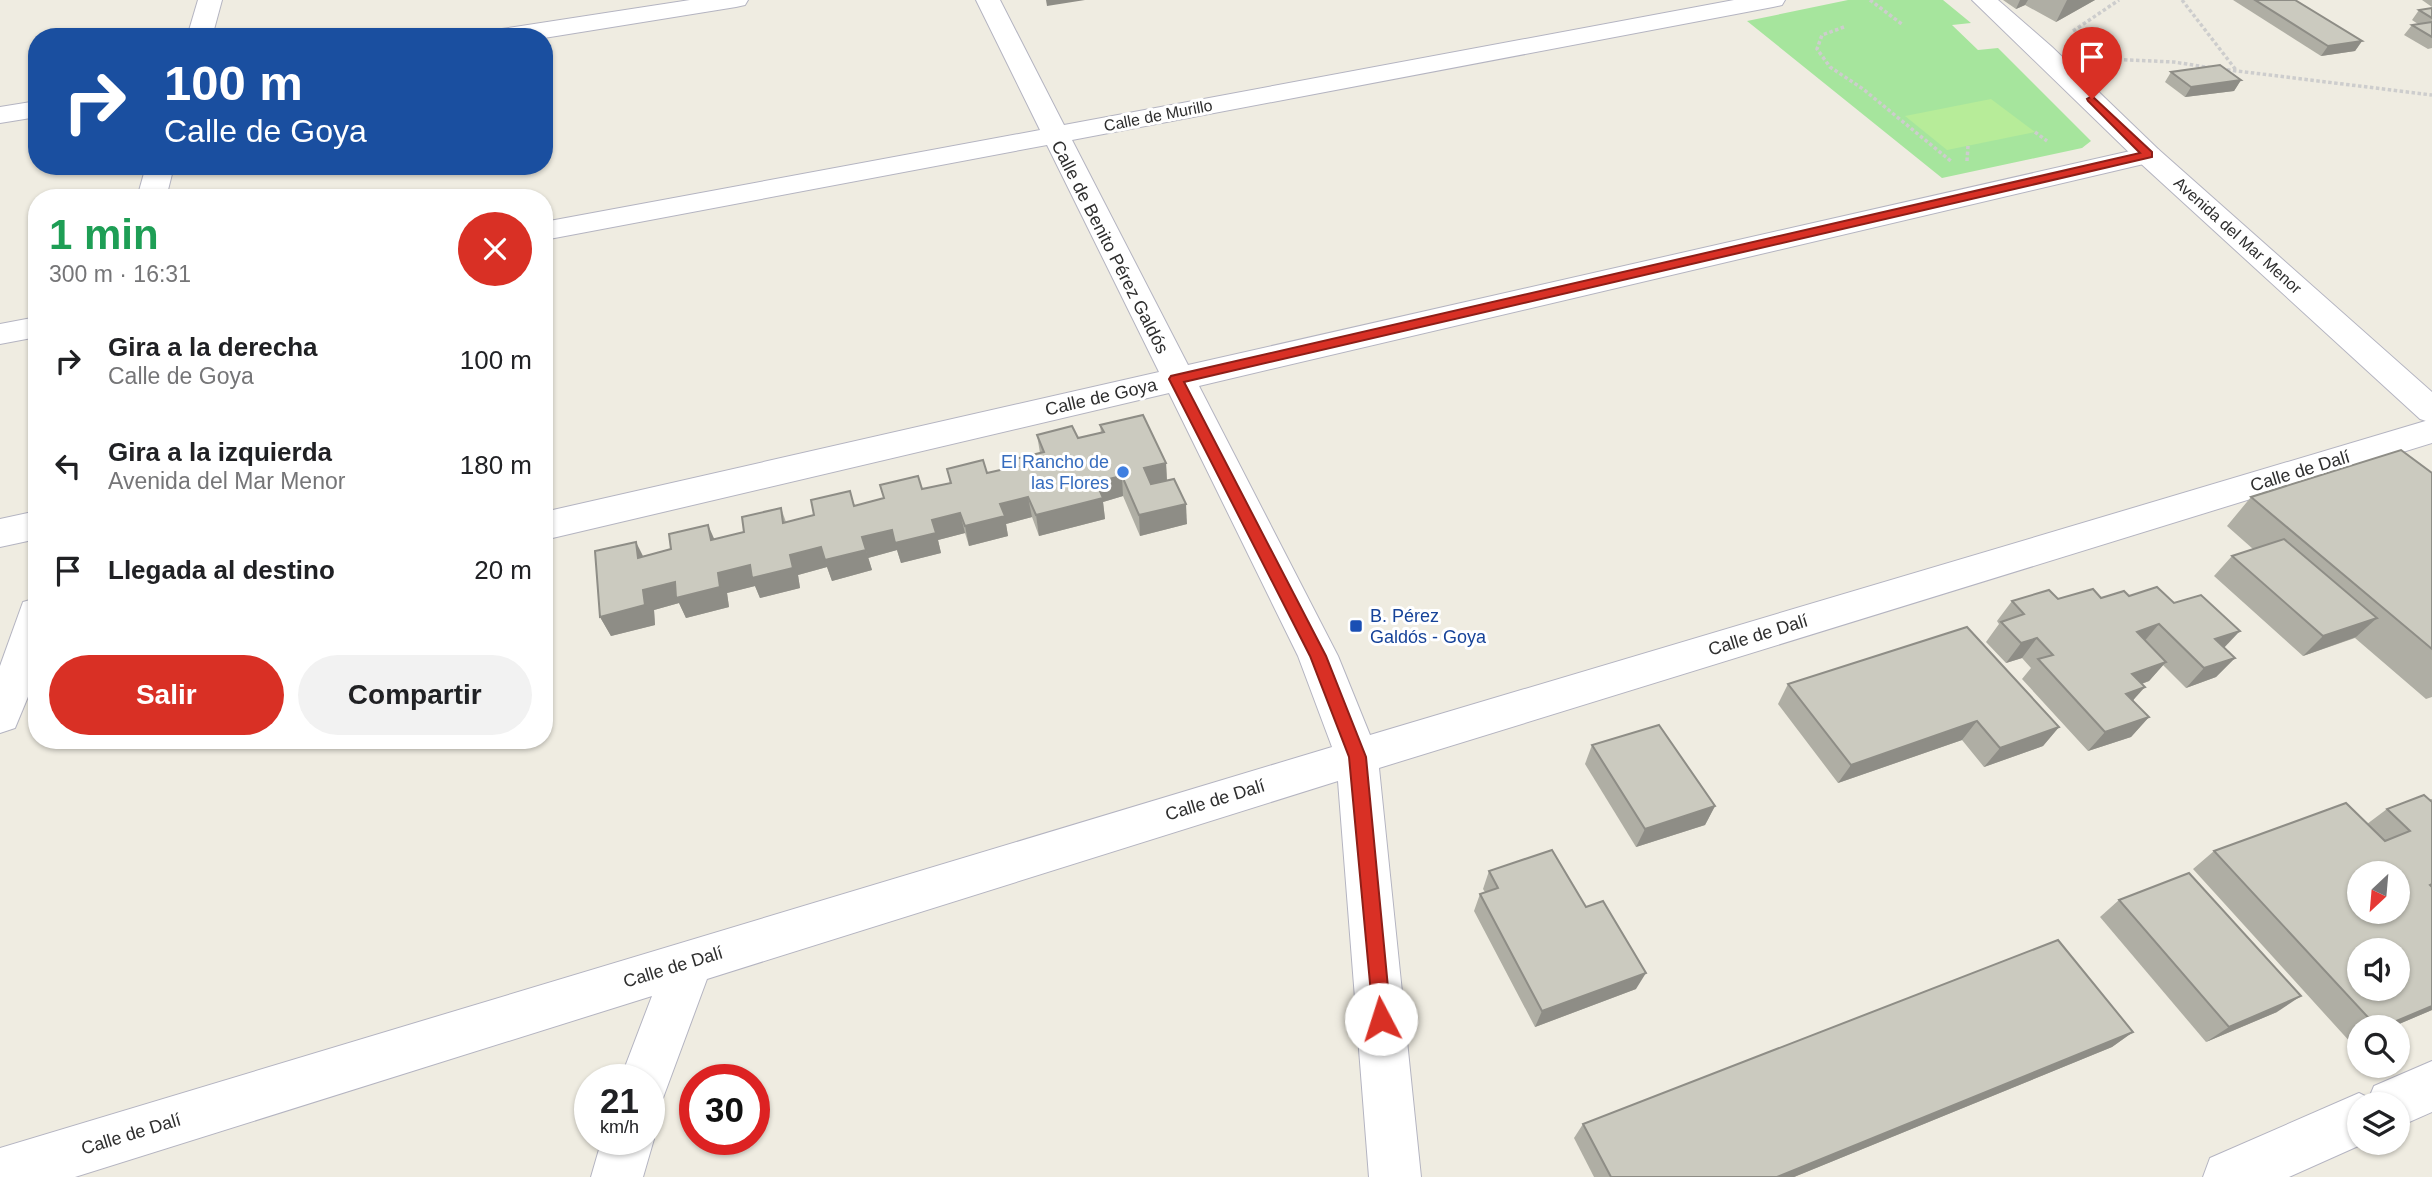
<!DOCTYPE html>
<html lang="es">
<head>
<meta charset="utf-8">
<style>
  :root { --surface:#fff; --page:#f2f2f2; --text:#202124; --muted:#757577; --accent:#d93025 }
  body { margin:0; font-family:Helvetica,sans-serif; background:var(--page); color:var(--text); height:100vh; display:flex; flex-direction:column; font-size:26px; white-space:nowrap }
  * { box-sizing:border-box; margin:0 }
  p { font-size:23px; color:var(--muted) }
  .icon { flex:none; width:38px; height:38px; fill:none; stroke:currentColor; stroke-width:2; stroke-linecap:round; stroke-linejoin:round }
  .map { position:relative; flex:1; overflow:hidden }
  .panel { position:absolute; left:28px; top:189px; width:525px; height:560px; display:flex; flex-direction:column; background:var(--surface); border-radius:28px; box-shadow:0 2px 5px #0004 }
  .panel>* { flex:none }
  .top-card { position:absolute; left:28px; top:28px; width:525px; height:147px; border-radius:28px; box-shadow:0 2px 5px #0004; background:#1a4fa0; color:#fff; overflow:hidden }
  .needle { width:46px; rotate:206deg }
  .buttons { position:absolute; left:2347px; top:861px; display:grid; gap:14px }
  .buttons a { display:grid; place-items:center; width:63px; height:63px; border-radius:50%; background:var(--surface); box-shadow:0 2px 5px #0004; font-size:35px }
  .speed { position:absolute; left:574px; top:1064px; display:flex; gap:14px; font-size:35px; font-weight:700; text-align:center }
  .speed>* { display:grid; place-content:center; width:91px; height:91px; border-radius:50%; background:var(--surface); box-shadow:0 2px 5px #0004; line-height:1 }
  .speed small { font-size:18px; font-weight:400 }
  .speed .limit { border:10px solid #d22; background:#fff; color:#111 }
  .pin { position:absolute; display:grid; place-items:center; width:60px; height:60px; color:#fff; margin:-72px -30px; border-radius:50% 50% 50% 0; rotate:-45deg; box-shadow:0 0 7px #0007 }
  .pin .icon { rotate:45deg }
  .me { position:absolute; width:77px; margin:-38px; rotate:355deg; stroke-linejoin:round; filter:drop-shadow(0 0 5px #0008) }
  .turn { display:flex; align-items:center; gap:24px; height:147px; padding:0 21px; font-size:32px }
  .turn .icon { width:91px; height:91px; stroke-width:2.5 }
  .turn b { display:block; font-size:49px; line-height:60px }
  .round { display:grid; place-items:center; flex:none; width:74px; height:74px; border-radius:37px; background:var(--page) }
  .summary { display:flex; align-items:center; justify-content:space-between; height:119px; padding:0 21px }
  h1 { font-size:42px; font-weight:600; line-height:52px; color:#1e9e55 }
  .primary-button { display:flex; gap:14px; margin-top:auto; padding:14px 21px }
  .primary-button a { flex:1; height:80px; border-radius:42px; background:var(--accent); color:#fff; font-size:28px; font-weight:600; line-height:80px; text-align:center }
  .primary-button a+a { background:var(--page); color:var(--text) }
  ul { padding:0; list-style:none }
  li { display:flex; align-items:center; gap:21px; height:105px; padding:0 21px }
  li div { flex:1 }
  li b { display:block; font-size:26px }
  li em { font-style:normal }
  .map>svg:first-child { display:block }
  .green { fill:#a6e59d }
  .pitch { fill:#b7ec99 }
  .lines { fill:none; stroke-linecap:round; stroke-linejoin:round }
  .minor-casing { stroke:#b4b4c1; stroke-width:2 }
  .tertiary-casing { stroke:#b4b4c1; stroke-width:2 }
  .path { stroke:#cdcdcd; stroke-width:3.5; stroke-dasharray:3.5 2.5; stroke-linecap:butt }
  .minor { fill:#fff; fill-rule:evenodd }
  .tertiary { fill:#fff; fill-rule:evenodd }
  .wall { fill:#afaea4 }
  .shaded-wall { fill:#8e8d86 }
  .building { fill:#cbcabf; stroke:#8e8d86; stroke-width:2; fill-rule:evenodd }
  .route { fill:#d93025; stroke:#8d1f18; stroke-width:2 }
  .shop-dot { fill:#3f7fe0; stroke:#fff; stroke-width:2.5 }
  .transit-dot { fill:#1a4fb4; stroke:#fff; stroke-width:2.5 }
  .labels { text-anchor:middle; stroke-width:6; stroke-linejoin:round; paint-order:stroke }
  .far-street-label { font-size:16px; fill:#2e2e2e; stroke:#fff }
  .street-label { font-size:18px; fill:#2e2e2e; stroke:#fff }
  .shop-label { font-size:18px; fill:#366cbe; stroke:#fff; text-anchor:end }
  .transit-label { font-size:18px; fill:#164399; stroke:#fff; text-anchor:start }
</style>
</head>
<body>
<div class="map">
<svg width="2432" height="1177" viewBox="0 0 2432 1177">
  <rect width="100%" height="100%" fill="#efece1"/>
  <polygon class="green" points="1848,0 1943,0 1971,23 1952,25 1978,50 1998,48 2091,141 2082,148 1942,178 1747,21"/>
  <polygon class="pitch" points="1991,99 2035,132 1947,150 1905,116"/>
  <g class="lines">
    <defs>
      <g id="minor">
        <polygon points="198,0 222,0 212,37 187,37"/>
        <polygon points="690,0 748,0 745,5 736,7 544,38 490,37 493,32 502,29"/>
        <polygon points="976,0 1000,0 1064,125 1734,0 1785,0 1782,5 1773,7 1072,140 1188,365 2148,147 2158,149 2162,155 2158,161 2148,163 1199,386 1338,656 1370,735 2432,419 2432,443 1379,768 1421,1177 1369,1177 1338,781 707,979 663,1098 649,1103 649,1080 620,1080 652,996 75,1177 0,1177 0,1148 1332,747 1298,656 1169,393 544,540 544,512 1159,372 1047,145 544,240 544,222 1040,130"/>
        <polygon points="37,101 37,117 0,123 0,107"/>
        <polygon points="146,166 174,166 166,198 137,198"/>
        <polygon points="37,317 37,337 0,344 0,324"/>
        <polygon points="37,511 37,539 0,547 0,519"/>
        <polygon points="37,598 37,675 15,728 0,733 0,666 23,602"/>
        <polygon points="2432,1061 2432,1112 2398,1127 2398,1104 2359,1104 2359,1143 2365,1143 2289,1177 2203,1177 2210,1158 2359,1093 2369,1098 2374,1086"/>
        <polygon points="649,1128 654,1139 643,1177 591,1177 602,1139 649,1139"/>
      </g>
      <polygon id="tertiary" points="1972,0 1998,0 2052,47 2158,149 2432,392 2432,423 2420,419 2138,161"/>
    </defs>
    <use href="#minor" class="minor-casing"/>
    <use href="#tertiary" class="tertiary-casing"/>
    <g class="path">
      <polyline points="1870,0 1903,25"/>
      <polyline points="2182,0 2236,70"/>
      <polyline points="1844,27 1822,35 1817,49 1830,67 1863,89 1952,162"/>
      <polyline points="2073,31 2119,0"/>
      <polyline points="2106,59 2174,62 2212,68"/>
      <polyline points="2221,69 2432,95"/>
      <polyline points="2035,132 2047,141"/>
      <polyline points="1967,161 1968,146"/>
    </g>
    <use href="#minor" class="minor"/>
    <use href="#tertiary" class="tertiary"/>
  </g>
  <g class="wall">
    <polygon points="2003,0 2095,0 2056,22 2025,5 2016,9"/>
    <polygon points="2233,0 2295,0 2362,41 2355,51 2321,56"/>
    <polygon points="2422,0 2432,0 2432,7"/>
    <polygon points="2432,8 2432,48 2428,49 2404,35 2412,25 2418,24 2412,20 2419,10"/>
    <polygon points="2171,72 2241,80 2234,91 2185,97 2165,82"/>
    <polygon points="1100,425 1166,463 1167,480 1187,524 1140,536 1123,496 1103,502 1105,519 1039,536 1032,517 1006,524 1008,536 969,546 965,533 938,540 941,553 901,563 897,550 868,558 872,570 832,581 827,567 798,575 800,588 760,598 755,586 727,593 729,607 686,618 679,603 654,610 655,625 611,636 600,617 643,556 744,532 781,508 786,522 950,483 947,469 987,473 1016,466 1015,459 1040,453 1037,435 1078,438 1101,433"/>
    <polygon points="2432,473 2432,697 2426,699 2355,638 2303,656 2214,576 2232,556 2253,549 2227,526 2251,497"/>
    <polygon points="2129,596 2224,647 2235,658 2216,677 2186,688 2163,665 2149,681 2142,684 2133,701 2149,717 2131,737 2088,751 2022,679 2031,668 2022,658 2006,663 1986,642 1999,624 1997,621 2012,601 2101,598"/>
    <polygon points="1788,684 2059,727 2043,746 1984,767 1962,740 1838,783 1778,704"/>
    <polygon points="1592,745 1715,806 1705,825 1636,847 1585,764"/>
    <polygon points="2432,799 2432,1010 2392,1027 2359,1027 2359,1041 2352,1044 2193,869 2214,851 2367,824 2387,809"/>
    <polygon points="1489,871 1586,907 1636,989 1535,1027 1474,911 1480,894 1485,892 1483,889"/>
    <polygon points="2119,900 2277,1012 2206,1042 2100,917"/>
    <polygon points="2133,1032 2112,1047 1794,1177 1594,1177 1574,1138 1583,1124"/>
  </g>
  <g class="shaded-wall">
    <polygon points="1046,0 1085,0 1047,6"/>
    <polygon points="2020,0 2028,0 2025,5 2016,9"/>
    <polygon points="2067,0 2095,0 2056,22"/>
    <polygon points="2362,41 2355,51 2321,56 2328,46"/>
    <polygon points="2241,80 2234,91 2185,97 2191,87"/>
    <polygon points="1166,463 1167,483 1146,489 1144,468"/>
    <polygon points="1122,476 1123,496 1103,502 1105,519 1039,536 1036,515 1096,482"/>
    <polygon points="1028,497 1032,517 1006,524 1008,536 969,546 965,526 1000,504"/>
    <polygon points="1186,504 1187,524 1140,536 1139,515"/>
    <polygon points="960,513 965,533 938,540 941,553 901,563 897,550 868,558 862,537"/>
    <polygon points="708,525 717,545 711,540"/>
    <polygon points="636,542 646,562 638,558"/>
    <polygon points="821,547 866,550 872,570 832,581 827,567 798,575 800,588 760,598 755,586 727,593 729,607 686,618 679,603 654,610 655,625 611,636 600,617 643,590 718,573"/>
    <polygon points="2377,618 2356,637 2303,656 2323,636"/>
    <polygon points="2159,624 2142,644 2137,632"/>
    <polygon points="2240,631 2221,651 2215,639"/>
    <polygon points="2037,638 2022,658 2006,663 2021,643"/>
    <polygon points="2235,658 2216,677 2186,688 2204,668"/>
    <polygon points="2166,662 2149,681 2115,693 2132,674"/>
    <polygon points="2145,687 2127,707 2126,694"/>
    <polygon points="2149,717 2131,737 2088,751 2105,732"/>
    <polygon points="1977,721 1962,740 1838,783 1851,765"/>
    <polygon points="2059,727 2043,746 1984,767 2000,748"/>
    <polygon points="1715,806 1705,825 1636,847 1645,829"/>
    <polygon points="1646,973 1636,989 1535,1027 1542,1011"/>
    <polygon points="2301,996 2277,1012 2206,1042 2229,1027"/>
    <polygon points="2432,1006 2432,1010 2392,1027 2382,1027"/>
    <polygon points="2133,1032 2112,1047 1794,1177 1777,1177"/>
  </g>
  <g class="building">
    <polygon points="2255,0 2295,0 2362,41 2328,46"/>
    <polygon points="2432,8 2432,18 2419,10"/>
    <polygon points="2432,22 2432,37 2412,25"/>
    <polygon points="2220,65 2241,80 2191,87 2171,72"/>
    <polygon points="1143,415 1166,463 1144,468 1151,484 1174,479 1186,504 1139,515 1122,476 1096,482 1103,498 1036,515 1028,497 1000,504 1005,516 965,526 960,513 932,520 936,533 895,543 892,530 862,537 866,550 825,560 821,547 790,555 793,568 752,578 750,565 718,573 720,587 676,598 675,582 643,590 645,605 600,617 595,551 636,542 638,558 671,549 669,534 708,525 711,540 744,532 742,517 781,508 783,523 814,515 811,500 850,491 854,506 884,498 880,485 918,476 922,489 951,483 947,469 983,460 987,473 1018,466 1015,459 1044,452 1037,435 1072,426 1078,438 1104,432 1100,425"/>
    <polygon points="2401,450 2432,473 2432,649 2251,497"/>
    <polygon points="2284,539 2377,618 2323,636 2232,556"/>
    <polygon points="2157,587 2174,603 2201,595 2240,631 2215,639 2235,658 2204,668 2159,624 2137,632 2166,662 2132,674 2145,687 2126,694 2149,717 2105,732 2038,659 2053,655 2037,638 2021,643 2001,622 2024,614 2012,601 2049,590 2058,599 2093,589 2101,598 2124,591 2129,596"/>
    <polygon points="1967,627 2059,727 2000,748 1977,721 1851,765 1788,684"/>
    <polygon points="1659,725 1715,806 1645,829 1592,745"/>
    <path d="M2424,795L2432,802V884L2430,885L2432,887V1006L2382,1027H2377L2214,851L2346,803L2385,841L2410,831L2387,809ZM2359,873H2398V912H2359ZM2359,950H2398V989H2359Z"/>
    <polygon points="1552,850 1586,907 1603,901 1646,973 1542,1011 1480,894 1498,888 1489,871"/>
    <polygon points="2189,873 2301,996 2229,1027 2119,900"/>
    <polygon points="2058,940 2133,1032 1777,1177 1611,1177 1583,1124"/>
  </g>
  <polygon class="route" points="2092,96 2152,152 2152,157 1184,382 1326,656 1366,757 1391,1019 1388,1026 1381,1029 1374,1026 1349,757 1310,656 1169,379 1171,376 2140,153 2088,101 2087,99"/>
  <circle class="shop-dot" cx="1123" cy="472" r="7"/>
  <rect class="transit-dot" x="1349" y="619" width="14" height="14" rx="3.5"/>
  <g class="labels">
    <g class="far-street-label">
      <text transform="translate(1158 115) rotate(-11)" y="6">Calle de Murillo</text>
      <text transform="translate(2238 235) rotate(42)" y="6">Avenida del Mar Menor</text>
    </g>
    <g class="street-label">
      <text transform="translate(1110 247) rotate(63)" y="6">Calle de Benito Pérez Galdós</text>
      <text transform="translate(1101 397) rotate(-13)" y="6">Calle de Goya</text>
      <text transform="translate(2300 471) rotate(-17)" y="6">Calle de Dalí</text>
      <text transform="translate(1758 635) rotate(-17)" y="6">Calle de Dalí</text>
      <text transform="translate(1215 800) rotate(-17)" y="6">Calle de Dalí</text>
      <text transform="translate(673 967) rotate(-17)" y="6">Calle de Dalí</text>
      <text transform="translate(131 1134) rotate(-17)" y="6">Calle de Dalí</text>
    </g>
    <g class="shop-label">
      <text x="1109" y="468">El Rancho de<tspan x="1109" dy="21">las Flores</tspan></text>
    </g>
    <g class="transit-label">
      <text x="1370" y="622">B. Pérez<tspan x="1370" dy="21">Galdós - Goya</tspan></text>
    </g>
  </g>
</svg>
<div class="buttons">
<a><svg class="needle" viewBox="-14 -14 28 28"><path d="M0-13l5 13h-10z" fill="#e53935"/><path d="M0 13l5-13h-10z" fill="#757577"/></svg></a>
<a><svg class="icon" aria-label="sound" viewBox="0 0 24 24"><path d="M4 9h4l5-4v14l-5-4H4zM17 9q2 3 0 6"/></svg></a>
<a><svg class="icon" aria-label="search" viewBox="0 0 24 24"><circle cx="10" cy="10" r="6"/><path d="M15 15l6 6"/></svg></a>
<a><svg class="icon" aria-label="layers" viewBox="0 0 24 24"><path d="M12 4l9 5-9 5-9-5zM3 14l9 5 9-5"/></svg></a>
</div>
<div class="speed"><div>21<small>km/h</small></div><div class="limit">30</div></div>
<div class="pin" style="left:2092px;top:99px;background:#d93025"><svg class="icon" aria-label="arrive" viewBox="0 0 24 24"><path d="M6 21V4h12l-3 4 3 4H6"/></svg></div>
<svg class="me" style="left:1381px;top:1019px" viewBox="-20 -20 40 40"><circle r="19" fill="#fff"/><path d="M0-13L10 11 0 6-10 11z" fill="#d93025"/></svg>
<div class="top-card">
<div class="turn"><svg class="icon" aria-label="right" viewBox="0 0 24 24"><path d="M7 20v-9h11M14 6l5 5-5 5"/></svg><div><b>100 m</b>Calle de Goya</div></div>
</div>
<section class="panel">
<div class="summary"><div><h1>1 min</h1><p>300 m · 16:31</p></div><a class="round" style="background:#d93025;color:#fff"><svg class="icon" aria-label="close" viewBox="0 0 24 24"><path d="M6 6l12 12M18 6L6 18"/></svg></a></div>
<ul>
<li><svg class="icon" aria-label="right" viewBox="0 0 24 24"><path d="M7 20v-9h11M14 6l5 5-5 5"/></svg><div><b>Gira a la derecha</b><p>Calle de Goya</p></div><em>100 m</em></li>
<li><svg class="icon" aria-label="left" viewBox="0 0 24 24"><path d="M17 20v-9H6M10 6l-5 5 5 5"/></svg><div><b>Gira a la izquierda</b><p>Avenida del Mar Menor</p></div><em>180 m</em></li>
<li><svg class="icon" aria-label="arrive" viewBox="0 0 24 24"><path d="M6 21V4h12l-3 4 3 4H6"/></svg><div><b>Llegada al destino</b></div><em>20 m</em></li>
</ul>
<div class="primary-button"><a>Salir</a><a>Compartir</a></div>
</section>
</div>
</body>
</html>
